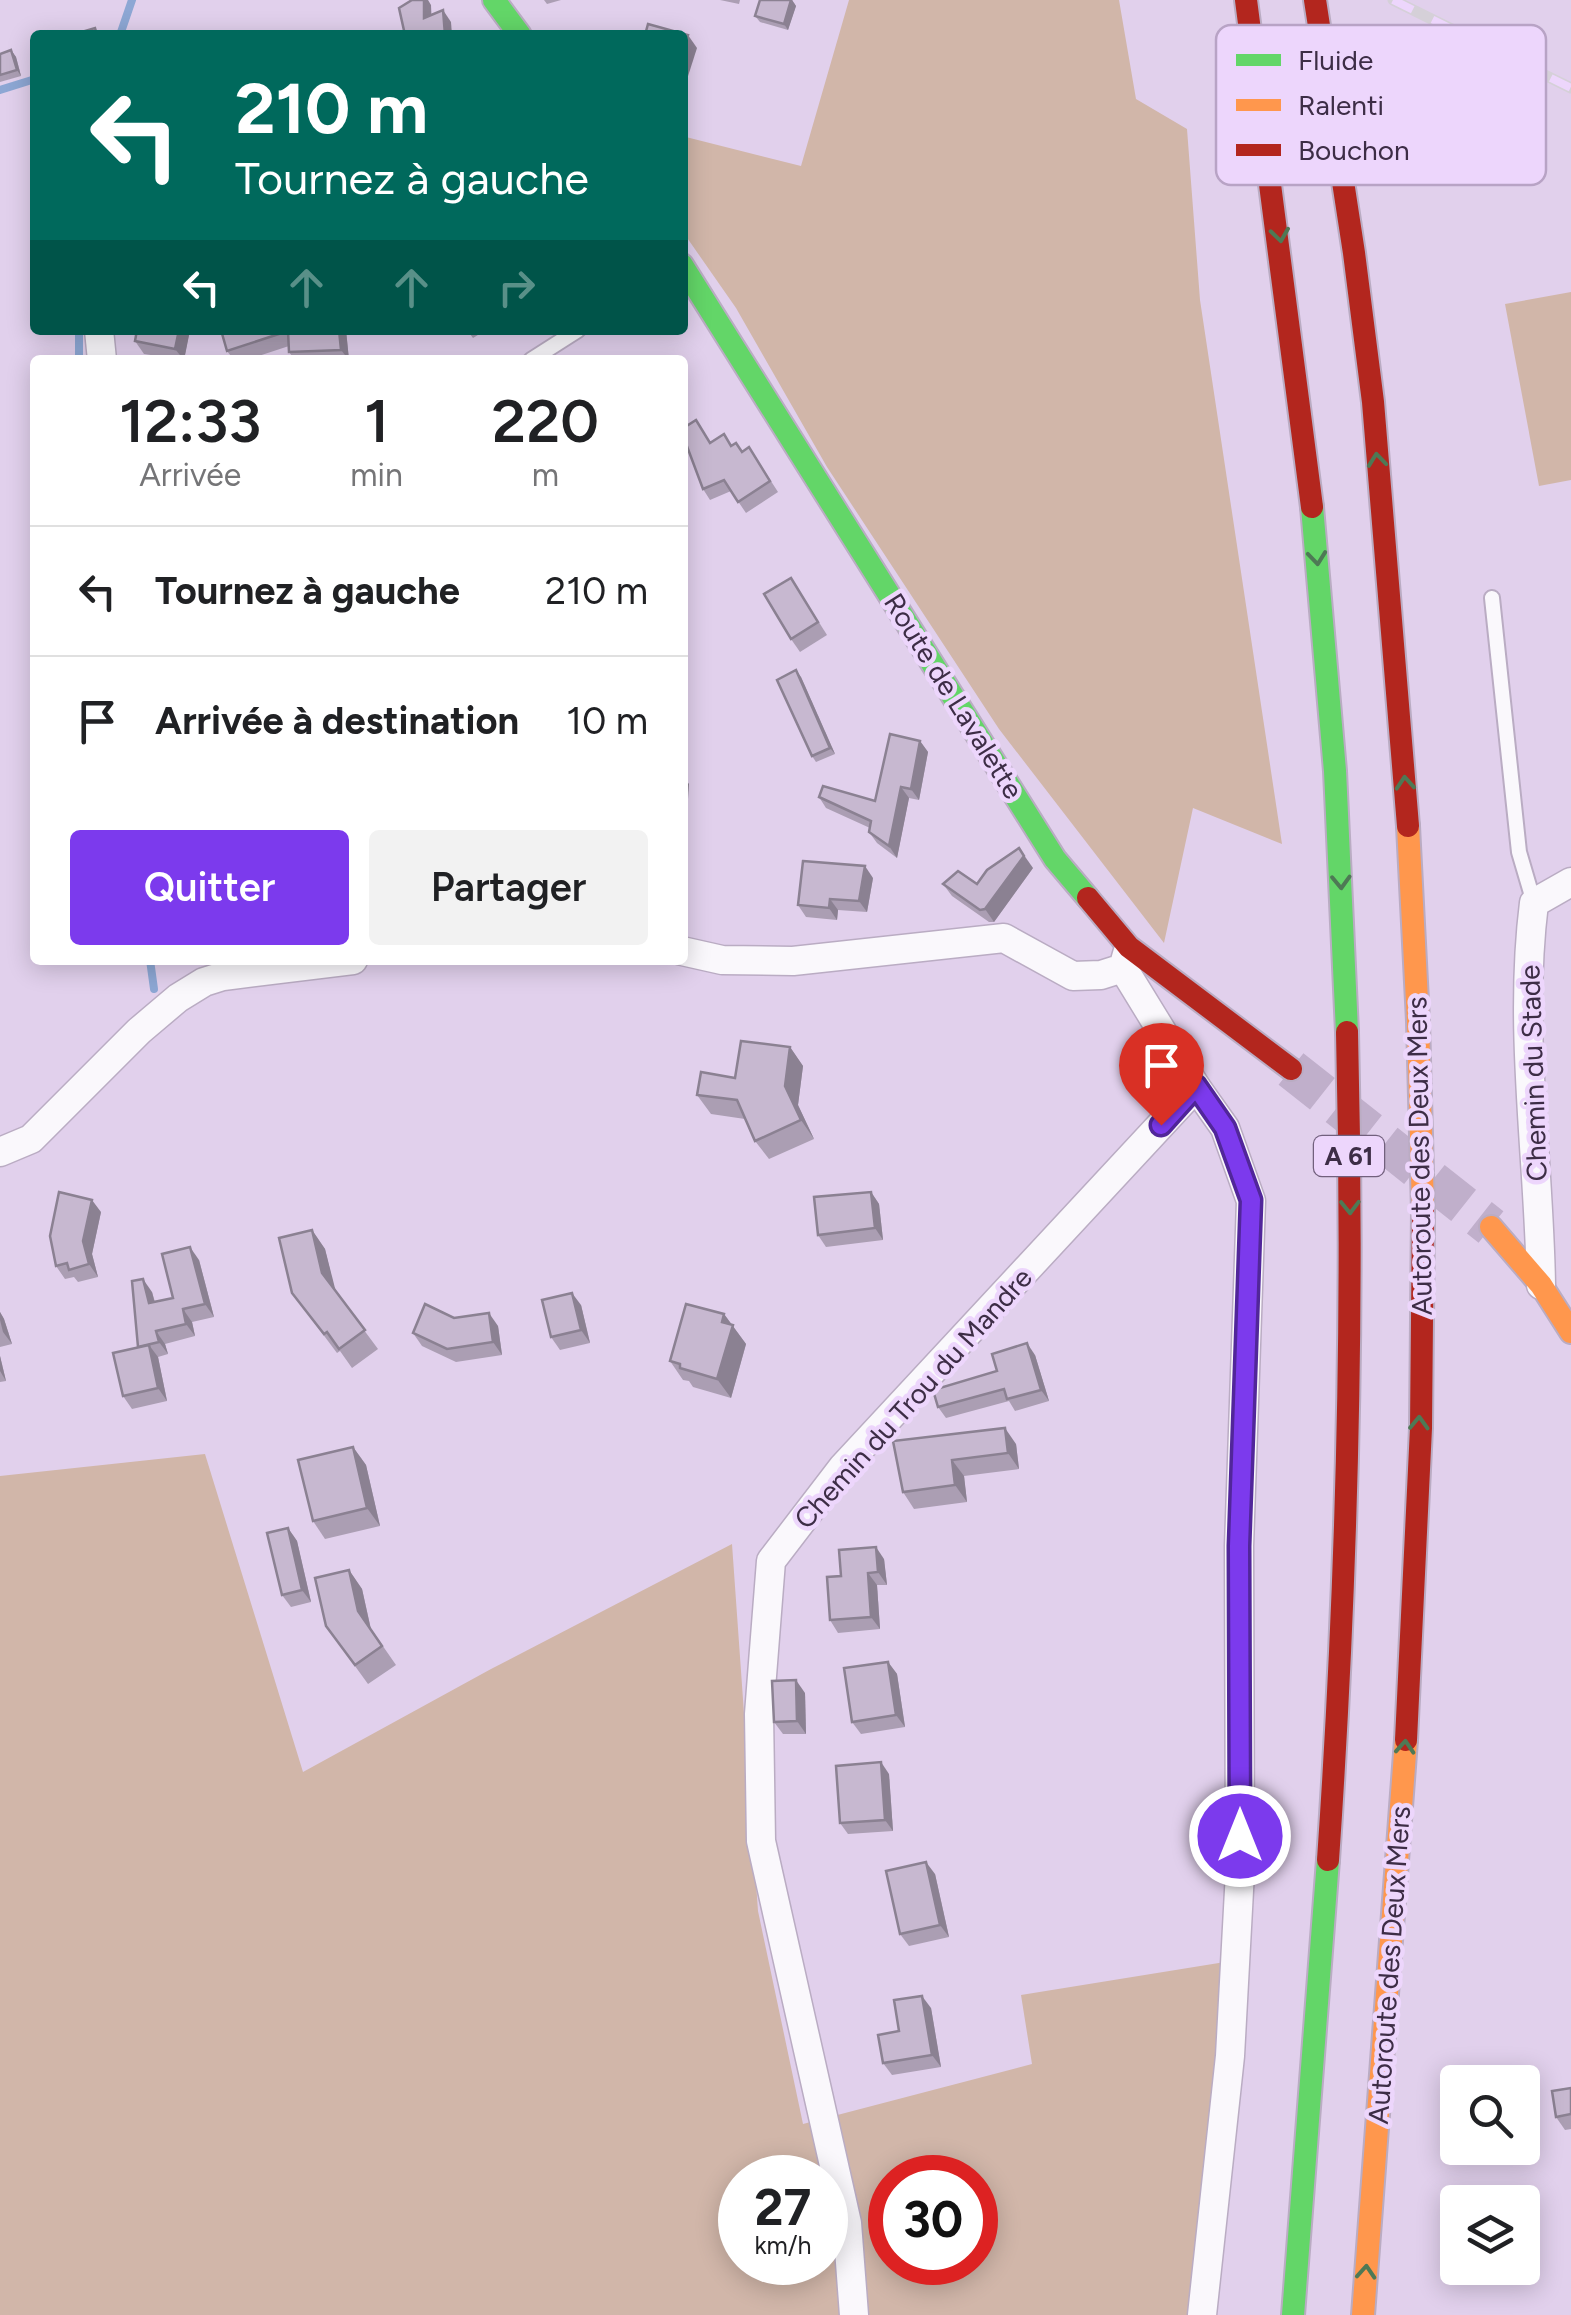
<!DOCTYPE html>
<html lang="fr">
<head>
<meta charset="utf-8">
<style>
  :root { --surface:#fff; --page:#f2f2f2; --text:#202124; --muted:#757577; --line:#e0e0e0; --accent:#7c3aed }
  body { margin:0; font-family:Figtree,sans-serif; background:var(--page); color:var(--text); height:100vh; display:flex; flex-direction:column; font-size:38px; white-space:nowrap }
  * { box-sizing:border-box; margin:0 }
  p { font-size:32px; color:var(--muted) }
  .icon { flex:none; width:55px; height:55px; fill:none; stroke:currentColor; stroke-width:2; stroke-linecap:round; stroke-linejoin:round }
  .map { position:relative; flex:1; overflow:hidden }
  .sheet { position:absolute; left:30px; top:355px; width:658px; height:610px; display:flex; flex-direction:column; background:var(--surface); border-radius:10px; box-shadow:0 5px 25px #0003 }
  .sheet>* { flex:none }
  .top-card { position:absolute; left:30px; top:30px; width:658px; height:305px; border-radius:10px; box-shadow:0 5px 25px #0003; background:#00695c; color:#fff; overflow:hidden }
  .tools { position:absolute; left:1440px; top:2065px; display:grid; gap:20px }
  .tools a { display:grid; place-items:center; width:100px; height:100px; border-radius:10px; background:var(--surface); box-shadow:0 5px 25px #0003; font-size:50px }
  .speed { position:absolute; left:718px; top:2155px; display:flex; gap:20px; font-size:50px; font-weight:700; text-align:center }
  .speed>* { display:grid; place-content:center; width:130px; height:130px; border-radius:50%; background:var(--surface); box-shadow:0 5px 25px #0003; line-height:1 }
  .speed small { font-size:25px; font-weight:400 }
  .speed .limit { border:15px solid #d22; background:#fff; color:#111 }
  .pin { position:absolute; display:grid; place-items:center; width:85px; height:85px; color:#fff; margin:-102px -42px; border-radius:50% 50% 50% 0; rotate:-45deg; box-shadow:0 0 10px #0007 }
  .pin .icon { rotate:45deg }
  .me { position:absolute; width:110px; margin:-55px; rotate:0deg; stroke-linejoin:round; filter:drop-shadow(0 0 8px #0008) }
  .turn { display:flex; align-items:center; gap:35px; height:210px; padding:0 40px; font-size:45px }
  .turn .icon { width:130px; height:130px; stroke-width:2.5 }
  .turn b { display:block; font-size:70px; line-height:85px }
  .lanes { display:flex; align-items:center; height:95px; padding:0 40px; background:#0003; justify-content:center; gap:50px; direction:ltr }
  .lanes .off { opacity:.35 }
  .eta { display:flex; justify-content:space-evenly; align-items:center; height:170px; text-align:center }
  .eta b { font-size:60px; font-weight:600; line-height:70px }
  .button { display:flex; gap:20px; margin-top:auto; padding:20px 40px }
  .button a { flex:1; height:115px; border-radius:10px; background:var(--accent); color:#fff; font-size:40px; font-weight:600; line-height:115px; text-align:center }
  .button a+a { background:var(--page); color:var(--text) }
  ul { padding:0; list-style:none }
  li { display:flex; align-items:center; gap:30px; height:130px; padding:0 40px; border-top:2px solid var(--line) }
  li div { flex:1 }
  li b { display:block; font-size:38px }
  li em { font-style:normal }
  .map>svg:first-child { display:block }
  .green { fill:#d1b6a9; fill-rule:evenodd }
  .lines { fill:none; stroke-linecap:round; stroke-linejoin:round }
  .stream { stroke:#8da7d4; stroke-width:8 }
  .secondary-tunnel { stroke:#c0afcb; stroke-width:40; stroke-dasharray:40 20; stroke-linecap:butt }
  .lane-casing { stroke:#baacc3; stroke-width:18 }
  .street-casing { stroke:#baacc3; stroke-width:31 }
  .fast-casing { stroke:#baacc3; stroke-width:26 }
  .slow-casing { stroke:#baacc3; stroke-width:26 }
  .jam-casing { stroke:#baacc3; stroke-width:26 }
  .lane { stroke:#faf8fc; stroke-width:14 }
  .street { stroke:#faf8fc; stroke-width:28 }
  .fast { stroke:#63d668; stroke-width:22 }
  .slow { stroke:#ff974d; stroke-width:22 }
  .jam { stroke:#b3261e; stroke-width:22 }
  .rail-casing { stroke:#d5d0d8; stroke-width:11 }
  .rail { stroke:#edd6fc; stroke-width:8; stroke-dasharray:22; stroke-linecap:butt }
  .wall { fill:#ab9eb3 }
  .shaded-wall { fill:#8b8192 }
  .building { fill:#c7b8d0; stroke:#8b8192; stroke-width:2.5 }
  .oneway { stroke:#4e7955 }
  .route-casing { stroke:#51269a; stroke-width:25 }
  .route { stroke:#7c3aed; stroke-width:18 }
  .labels { text-anchor:middle; stroke-width:9; stroke-linejoin:round; paint-order:stroke }
  .shield { fill:#edd6fc; stroke:#72607d; stroke-width:2.5 }
  .shield-label { font-size:25px; font-weight:bold; fill:#3d2d46 }
  .street-label { font-size:28px; fill:#3d2d46; stroke:#edd6fc }
  .key { fill:#edd6fc; stroke:#b8a3c5; stroke-width:2.5 }
  .key-label { font-size:28px; fill:#3d2d46 }
</style>
</head>
<body>
<div class="map">
<svg width="1571" height="2315" viewBox="0 0 1571 2315">
  <rect width="100%" height="100%" fill="#e1d0ec"/>
  <g class="green">
    <polygon points="849,0 1119,0 1136,99 1187,129 1200,300 1282,844 1193,808 1164,943 999,729 827,467 736,308 683,232 682,136 801,166"/>
    <polygon points="1571,292 1571,480 1539,486 1505,304"/>
    <path d="M205,1454L303,1772L491,1669L732,1544L758,1911L803,2124L1032,2064L1021,1995L1225,1962L1194,2315H0V1476ZM740,2178H825V2262H740ZM890,2178H975V2262H890Z"/>
  </g>
  <g class="lines">
    <g class="stream">
      <polyline points="120,35 132,0"/>
      <polyline points="0,90 35,79"/>
      <polyline points="79,330 79,360"/>
      <polyline points="150,960 154,989"/>
    </g>
    <polyline class="secondary-tunnel" points="1291,1069 1491,1227"/>
    <defs>
      <g id="lane">
        <polyline points="531,360 578,330"/>
        <polyline points="1492,598 1519,852 1534,903"/>
      </g>
      <g id="street">
        <polyline points="99,330 102,360"/>
        <polyline points="682,951 722,960 793,961 1004,938 1073,976 1101,975 1123,968 1127,954"/>
        <polyline points="1196,1087 1225,1128 1251,1201 1239,1546 1240,1872 1230,2056 1202,2315"/>
        <polyline points="0,1152 31,1139 139,1031 178,998 204,982 223,976 353,960"/>
        <path d="M1541,1285C1539,1157 1518,1030 1534,903L1571,882"/>
        <polyline points="854,2315 847,2223 761,1841 759,1714 771,1561 843,1467 1196,1087 1123,968"/>
      </g>
      <g id="fast">
        <polyline points="494,0 520,35"/>
        <polyline points="682,265 1055,859 1088,898"/>
        <polyline points="1312,507 1335,771 1347,1032"/>
        <polyline points="1293,2315 1328,1860"/>
      </g>
      <g id="slow">
        <polyline points="1408,826 1418,1021 1423,1211"/>
        <polyline points="1491,1227 1541,1285 1571,1332"/>
        <polyline points="1363,2315 1406,1740"/>
      </g>
      <g id="jam">
        <polyline points="1246,0 1312,507"/>
        <polyline points="1315,0 1354,253 1373,402 1408,826"/>
        <polyline points="1088,898 1129,947 1291,1069"/>
        <polyline points="1406,1740 1421,1428 1423,1211"/>
        <path d="M1328,1860C1347,1584 1354,1308 1347,1032"/>
      </g>
    </defs>
    <use href="#lane" class="lane-casing"/>
    <use href="#street" class="street-casing"/>
    <use href="#fast" class="fast-casing"/>
    <use href="#slow" class="slow-casing"/>
    <use href="#jam" class="jam-casing"/>
    <use href="#lane" class="lane"/>
    <use href="#street" class="street"/>
    <use href="#fast" class="fast"/>
    <use href="#slow" class="slow"/>
    <use href="#jam" class="jam"/>
    <defs>
      <polyline id="rail" points="1393,0 1571,88"/>
    </defs>
    <use href="#rail" class="rail-casing"/>
    <use href="#rail" class="rail"/>
  </g>
  <g class="wall">
    <polygon points="544,0 561,0 547,4"/>
    <polygon points="720,0 740,0 739,4"/>
    <polygon points="792,0 796,6 788,30 760,22 755,16"/>
    <polygon points="11,50 16,57 21,76 0,82 0,54"/>
    <polygon points="190,330 184,360 144,354 135,341"/>
    <polygon points="221,330 346,330 349,360 295,360 289,352 289,346 246,360 234,360 227,351"/>
    <polygon points="467,330 486,330 473,338"/>
    <polygon points="704,432 710,443 732,445 756,458 778,492 746,513 731,491 710,500 703,489"/>
    <polygon points="791,578 827,635 800,652 791,639"/>
    <polygon points="801,677 835,754 816,762 812,756"/>
    <polygon points="920,741 928,752 919,800 909,798 897,858 877,843 869,832 870,828 826,808 819,797 875,801"/>
    <polygon points="1033,868 994,922 989,922 952,896 943,884 977,884"/>
    <polygon points="873,878 867,912 838,910 837,920 806,917 798,905"/>
    <polygon points="790,1047 803,1066 798,1105 814,1139 769,1159 755,1141 745,1119 711,1114 697,1095 735,1078"/>
    <polygon points="871,1192 879,1204 883,1240 826,1247 818,1235"/>
    <polygon points="101,1212 92,1254 98,1277 78,1282 74,1277 65,1279 56,1266"/>
    <polygon points="312,1230 325,1249 335,1291 378,1349 352,1368 340,1351 337,1353 292,1293"/>
    <polygon points="199,1260 214,1317 192,1322 195,1336 165,1344 168,1354 158,1357 167,1401 132,1409 123,1396 138,1347 152,1292 155,1302 173,1298"/>
    <polygon points="581,1305 590,1343 560,1350 551,1337"/>
    <polygon points="0,1312 4,1319 12,1344 0,1347"/>
    <polygon points="724,1314 746,1344 731,1398 693,1387 689,1381 683,1380 670,1361"/>
    <polygon points="454,1318 498,1326 502,1355 456,1362 422,1346 413,1333"/>
    <polygon points="1035,1355 1049,1401 1015,1411 1009,1401 946,1418 938,1407 997,1371"/>
    <polygon points="0,1356 6,1381 0,1382"/>
    <polygon points="893,1441 1016,1444 1019,1469 964,1476 967,1502 914,1509 903,1492"/>
    <polygon points="353,1447 366,1465 380,1526 325,1539 313,1521"/>
    <polygon points="288,1528 297,1541 311,1602 291,1607 282,1595"/>
    <polygon points="884,1559 887,1585 877,1585 880,1629 838,1633 830,1620 841,1576"/>
    <polygon points="349,1570 362,1589 371,1629 396,1665 368,1684 326,1626"/>
    <polygon points="888,1662 897,1674 905,1727 861,1734 852,1722"/>
    <polygon points="805,1693 806,1734 783,1734 774,1722"/>
    <polygon points="889,1774 893,1831 848,1834 840,1823"/>
    <polygon points="935,1874 949,1937 909,1946 900,1934"/>
    <polygon points="931,2008 941,2067 892,2075 883,2063 899,2031"/>
    <polygon points="1571,2088 1571,2129 1565,2130 1556,2117"/>
  </g>
  <g class="shaded-wall">
    <polygon points="424,0 428,0 431,5 432,29 424,18"/>
    <polygon points="792,0 796,6 788,30 784,24"/>
    <polygon points="443,10 451,22 452,35 445,35"/>
    <polygon points="688,35 697,48 682,95 682,52"/>
    <polygon points="11,50 16,57 21,76 17,70"/>
    <polygon points="179,330 190,330 184,360 175,349"/>
    <polygon points="339,330 346,330 349,360 341,350"/>
    <polygon points="796,670 801,677 835,754 830,748"/>
    <polygon points="920,741 928,752 919,800 911,789"/>
    <polygon points="682,775 689,784 687,814 682,807"/>
    <polygon points="901,787 909,798 897,858 889,846"/>
    <polygon points="1019,848 1033,868 994,922 985,909"/>
    <polygon points="865,866 873,878 867,912 859,901"/>
    <polygon points="830,899 838,910 837,920 829,908"/>
    <polygon points="790,1047 803,1066 798,1105 814,1139 801,1120 785,1086"/>
    <polygon points="871,1192 879,1204 883,1240 875,1228"/>
    <polygon points="92,1200 101,1212 92,1254 98,1277 89,1264 83,1241"/>
    <polygon points="312,1230 325,1249 336,1292 322,1273"/>
    <polygon points="190,1247 199,1260 214,1317 205,1304"/>
    <polygon points="143,1279 152,1292 158,1316 149,1303"/>
    <polygon points="572,1293 581,1305 590,1343 581,1330"/>
    <polygon points="183,1309 192,1322 195,1336 186,1324"/>
    <polygon points="0,1312 4,1319 12,1344 3,1332 0,1320"/>
    <polygon points="489,1313 498,1326 502,1355 493,1342"/>
    <polygon points="724,1314 746,1344 731,1398 717,1379 722,1322"/>
    <polygon points="156,1331 165,1344 168,1354 159,1342"/>
    <polygon points="1027,1343 1035,1355 1049,1401 1041,1390"/>
    <polygon points="149,1345 158,1357 167,1401 158,1388"/>
    <polygon points="0,1356 6,1381 0,1371"/>
    <polygon points="1005,1428 1016,1444 1019,1469 1008,1453"/>
    <polygon points="353,1447 366,1465 380,1526 367,1508"/>
    <polygon points="952,1460 964,1476 967,1502 955,1485"/>
    <polygon points="288,1528 297,1541 311,1602 302,1590"/>
    <polygon points="876,1547 884,1559 887,1585 878,1572"/>
    <polygon points="349,1570 362,1589 371,1630 358,1611"/>
    <polygon points="868,1573 877,1585 880,1629 871,1617"/>
    <polygon points="888,1662 897,1674 905,1727 896,1715"/>
    <polygon points="796,1680 805,1693 806,1734 797,1721"/>
    <polygon points="881,1762 889,1774 893,1831 885,1820"/>
    <polygon points="926,1862 935,1874 949,1937 940,1925"/>
    <polygon points="922,1996 931,2008 941,2067 932,2055"/>
  </g>
  <g class="building">
    <polygon points="412,0 424,0 424,18 443,10 445,35 405,35 399,8"/>
    <polygon points="760,0 791,0 784,24 755,16"/>
    <polygon points="648,24 688,35 682,52 682,35 645,35"/>
    <polygon points="95,28 97,35 75,34"/>
    <polygon points="11,50 17,70 0,75 0,54"/>
    <polygon points="137,330 179,330 175,349 135,341"/>
    <polygon points="221,330 339,330 341,350 289,352 288,331 227,351"/>
    <polygon points="389,357 390,360 359,360 359,359"/>
    <polygon points="696,420 710,443 724,434 731,446 736,443 742,452 749,447 770,481 738,502 724,480 703,489 682,433 682,429"/>
    <polygon points="791,578 818,622 791,639 764,594"/>
    <polygon points="796,670 830,748 812,756 777,680"/>
    <polygon points="890,734 920,741 911,789 901,787 889,846 869,832 871,821 819,797 823,786 875,801"/>
    <polygon points="1019,848 1024,856 985,909 980,910 943,884 958,871 977,884 987,870"/>
    <polygon points="803,861 865,866 859,901 830,899 829,908 798,905"/>
    <polygon points="741,1041 790,1047 785,1086 801,1120 755,1141 737,1100 697,1095 701,1072 735,1078"/>
    <polygon points="59,1192 92,1200 83,1241 89,1264 69,1270 67,1263 56,1266 50,1236"/>
    <polygon points="871,1192 875,1228 818,1235 814,1197"/>
    <polygon points="312,1230 322,1273 365,1330 339,1349 327,1332 324,1334 292,1293 279,1238"/>
    <polygon points="190,1247 205,1304 183,1309 186,1324 156,1331 159,1342 138,1347 132,1281 143,1279 149,1303 173,1298 162,1254"/>
    <polygon points="572,1293 581,1330 551,1337 542,1300"/>
    <polygon points="425,1304 454,1318 489,1313 493,1342 447,1349 413,1333"/>
    <polygon points="686,1304 724,1314 722,1322 733,1325 717,1379 680,1368 680,1364 670,1361"/>
    <polygon points="1027,1343 1041,1390 1007,1399 1004,1389 938,1407 933,1390 997,1371 992,1354"/>
    <polygon points="149,1345 158,1388 123,1396 113,1353"/>
    <polygon points="1005,1428 1008,1453 952,1460 955,1485 903,1492 893,1441"/>
    <polygon points="353,1447 367,1508 313,1521 298,1460"/>
    <polygon points="288,1528 302,1590 282,1595 267,1533"/>
    <polygon points="876,1547 878,1572 868,1573 871,1617 830,1620 827,1577 841,1576 839,1550"/>
    <polygon points="349,1570 358,1611 382,1646 355,1665 326,1626 315,1578"/>
    <polygon points="888,1662 896,1715 852,1722 844,1668"/>
    <polygon points="796,1680 797,1721 774,1722 772,1681"/>
    <polygon points="881,1762 885,1820 840,1823 836,1766"/>
    <polygon points="926,1862 940,1925 900,1934 886,1871"/>
    <polygon points="922,1996 932,2055 883,2063 878,2035 899,2031 894,2000"/>
    <polygon points="1571,2088 1571,2114 1556,2117 1552,2091"/>
  </g>
  <defs><path id="oneway-chevron" d="M-2-3.5L2.5 0L-2 3.5" fill="none" stroke-width="1.6" stroke-linecap="round" stroke-linejoin="round" transform="scale(2.5)"/></defs>
  <g class="oneway">
    <use href="#oneway-chevron" transform="translate(1280 235) rotate(82)"/>
    <use href="#oneway-chevron" transform="translate(1377 460) rotate(-96)"/>
    <use href="#oneway-chevron" transform="translate(1317 558) rotate(84)"/>
    <use href="#oneway-chevron" transform="translate(1405 783) rotate(-94)"/>
    <use href="#oneway-chevron" transform="translate(1341 882) rotate(88)"/>
    <use href="#oneway-chevron" transform="translate(1350 1207) rotate(89)"/>
    <use href="#oneway-chevron" transform="translate(1419 1423) rotate(-88)"/>
    <use href="#oneway-chevron" transform="translate(1405 1747) rotate(-86)"/>
    <use href="#oneway-chevron" transform="translate(1366 2272) rotate(-86)"/>
  </g>
  <g class="lines">
    <defs>
      <polyline id="route" points="1161,1125 1196,1086 1225,1128 1251,1200 1239,1546 1240,1836"/>
    </defs>
    <use href="#route" class="route-casing"/>
    <use href="#route" class="route"/>
  </g>
  <g class="labels">
    <rect class="shield" x="1314" y="1136" width="70" height="40" rx="8"/>
    <g class="shield-label">
      <text x="1349" y="1165">A 61</text>
    </g>
    <g class="street-label">
      <text transform="translate(954 696) rotate(58)" y="10">Route de Lavalette</text>
      <text transform="translate(1533 1073) rotate(-92)" y="10">Chemin du Stade</text>
      <text transform="translate(1419 1156) rotate(-91)" y="10">Autoroute des Deux Mers</text>
      <text transform="translate(913 1398) rotate(-48)" y="10">Chemin du Trou du Mandre</text>
      <text transform="translate(1389 1965) rotate(-86)" y="10">Autoroute des Deux Mers</text>
    </g>
  </g>
  <rect x="1216" y="25" width="330" height="160" rx="15" class="key"/>
  <rect x="1236" y="54" width="45" height="12" fill="#63d668"/>
  <rect x="1236" y="99" width="45" height="12" fill="#ff974d"/>
  <rect x="1236" y="144" width="45" height="12" fill="#b3261e"/>
  <g class="key-label">
    <text x="1298" y="70">Fluide</text>
    <text x="1298" y="115">Ralenti</text>
    <text x="1298" y="160">Bouchon</text>
  </g>
</svg>
<div class="tools">
<a><svg class="icon" aria-label="search" viewBox="0 0 24 24"><circle cx="10" cy="10" r="6"/><path d="M15 15l6 6"/></svg></a>
<a><svg class="icon" aria-label="layers" viewBox="0 0 24 24"><path d="M12 4l9 5-9 5-9-5zM3 14l9 5 9-5"/></svg></a>
</div>
<div class="speed"><div>27<small>km/h</small></div><div class="limit">30</div></div>
<div class="pin" style="left:1161px;top:1125px;background:#d93025"><svg class="icon" aria-label="arrive" viewBox="0 0 24 24"><path d="M6 21V4h12l-3 4 3 4H6"/></svg></div>
<svg class="me" style="left:1240px;top:1836px" viewBox="-20 -20 40 40"><circle r="17" fill="#7c3aed" stroke="#fff" stroke-width="3"/><path d="M0-11L8 9 0 5-8 9z" fill="#fff"/></svg>
<div class="top-card">
<div class="turn"><svg class="icon" aria-label="left" viewBox="0 0 24 24"><path d="M17 20v-9H6M10 6l-5 5 5 5"/></svg><div><b>210 m</b>Tournez à gauche</div></div>
<div class="lanes"><svg class="icon" aria-label="left" viewBox="0 0 24 24"><path d="M17 20v-9H6M10 6l-5 5 5 5"/></svg><svg class="icon off" aria-label="ahead" viewBox="0 0 24 24"><path d="M12 20V5M6 11l6-6 6 6"/></svg><svg class="icon off" aria-label="ahead" viewBox="0 0 24 24"><path d="M12 20V5M6 11l6-6 6 6"/></svg><svg class="icon off" aria-label="right" viewBox="0 0 24 24"><path d="M7 20v-9h11M14 6l5 5-5 5"/></svg></div>
</div>
<section class="sheet">
<div class="eta">
<div><b>12:33</b><p>Arrivée</p></div>
<div><b>1</b><p>min</p></div>
<div><b>220</b><p>m</p></div>
</div>
<ul>
<li><svg class="icon" aria-label="left" viewBox="0 0 24 24"><path d="M17 20v-9H6M10 6l-5 5 5 5"/></svg><div><b>Tournez à gauche</b></div><em>210 m</em></li>
<li><svg class="icon" aria-label="arrive" viewBox="0 0 24 24"><path d="M6 21V4h12l-3 4 3 4H6"/></svg><div><b>Arrivée à destination</b></div><em>10 m</em></li>
</ul>
<div class="button"><a>Quitter</a><a>Partager</a></div>
</section>
</div>
</body>
</html>
